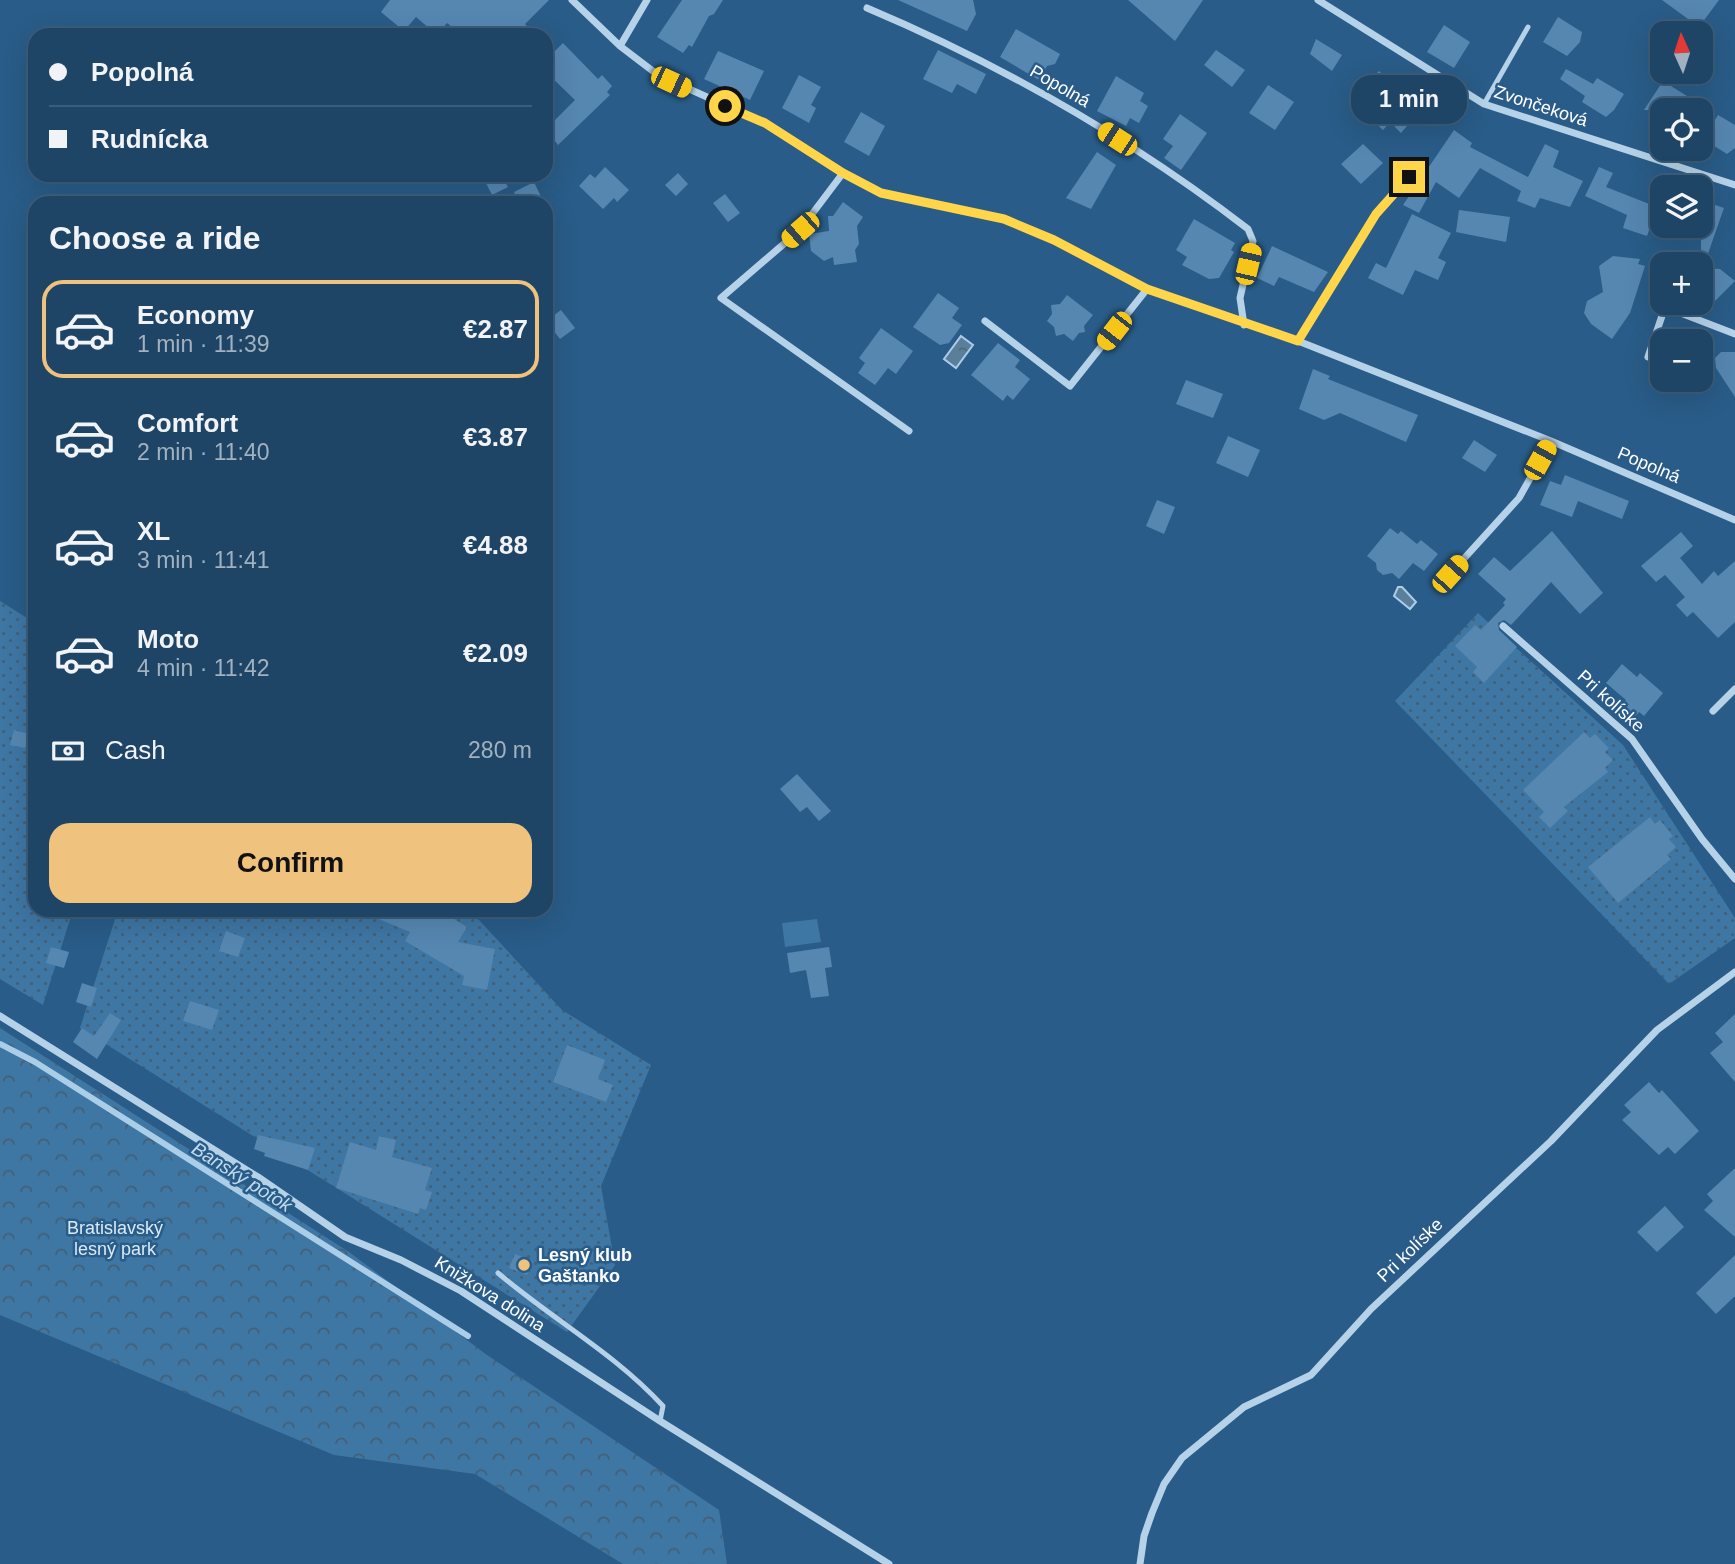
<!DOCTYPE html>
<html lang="en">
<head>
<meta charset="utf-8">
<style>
	body { margin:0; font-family:Arial,sans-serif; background:#274c6c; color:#f1f3f6; height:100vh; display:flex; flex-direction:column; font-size:26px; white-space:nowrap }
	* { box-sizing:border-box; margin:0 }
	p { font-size:23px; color:#a1b1bf }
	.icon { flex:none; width:38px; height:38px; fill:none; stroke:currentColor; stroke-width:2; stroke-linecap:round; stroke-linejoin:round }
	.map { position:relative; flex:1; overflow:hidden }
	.sheet { position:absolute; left:28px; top:196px; width:525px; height:721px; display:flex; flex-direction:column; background:#1f4566; border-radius:21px; box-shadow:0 7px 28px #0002,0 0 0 2px #3c5d7a }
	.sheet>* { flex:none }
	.top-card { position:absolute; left:28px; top:28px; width:525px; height:154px; border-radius:21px; box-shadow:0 7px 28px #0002,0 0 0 2px #3c5d7a; display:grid; align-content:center; height:154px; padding:0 21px; background:#1f4566 }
	.needle { width:46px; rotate:357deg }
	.buttons { position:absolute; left:1650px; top:21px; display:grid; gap:14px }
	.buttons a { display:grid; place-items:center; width:63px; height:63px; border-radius:14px; background:#1f4566; box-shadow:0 7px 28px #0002,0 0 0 2px #3c5d7a; font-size:35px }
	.end { position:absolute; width:32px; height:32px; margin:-16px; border:9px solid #ffd54a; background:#111; box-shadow:0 0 0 4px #111 }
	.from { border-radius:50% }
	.bubble { position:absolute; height:49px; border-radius:21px; background:#1f4566; box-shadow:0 7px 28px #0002,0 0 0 2px #3c5d7a; font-size:23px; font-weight:700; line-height:49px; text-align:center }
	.car { position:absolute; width:21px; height:42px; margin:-21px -10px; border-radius:9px; box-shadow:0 0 5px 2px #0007; background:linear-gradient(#f5c518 24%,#345 0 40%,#f5c518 0 76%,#345 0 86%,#f5c518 0) }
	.top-card b { display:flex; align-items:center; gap:24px; height:66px; font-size:26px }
	.top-card b+b { border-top:2px solid #3c5d7a }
	.top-card i { width:18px; height:18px; background:#f1f3f6 }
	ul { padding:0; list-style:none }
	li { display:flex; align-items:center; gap:21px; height:98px; margin:0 14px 10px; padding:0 7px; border:4px solid transparent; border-radius:21px }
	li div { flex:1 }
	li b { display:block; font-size:26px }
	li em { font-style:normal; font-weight:700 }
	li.selected { border-color:#efc27d }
	li>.icon { width:63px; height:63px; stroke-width:1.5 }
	h2 { padding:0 21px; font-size:32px; line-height:84px }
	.pay { display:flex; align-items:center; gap:18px; height:77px; padding:0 21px; font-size:26px }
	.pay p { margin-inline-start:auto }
	.action { display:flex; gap:14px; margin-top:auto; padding:14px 21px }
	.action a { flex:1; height:80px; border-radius:21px; background:#efc27d; color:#111; font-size:28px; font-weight:700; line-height:80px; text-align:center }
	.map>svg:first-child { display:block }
	.grass { fill:url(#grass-dots) }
	.forest { fill:url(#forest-crowns) }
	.pitch { fill:#3e76a4 }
	.water { fill:url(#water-ripples); stroke:#aacee8; stroke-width:2 }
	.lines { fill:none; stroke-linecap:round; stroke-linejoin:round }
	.stream { stroke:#aacee8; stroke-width:6 }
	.building { fill:#5687b1 }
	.lane { stroke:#b6d2e8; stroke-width:5 }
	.street { stroke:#b6d2e8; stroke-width:7 }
	.route { stroke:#ffd54a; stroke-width:9 }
	.poi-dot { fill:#efc27d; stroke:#295c88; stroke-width:2.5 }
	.labels { text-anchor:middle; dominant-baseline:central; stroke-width:5; stroke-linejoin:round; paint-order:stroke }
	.street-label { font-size:18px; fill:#fff; stroke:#295c88 }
	.park-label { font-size:18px; fill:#d9eaf7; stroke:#295c88 }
	.poi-label { font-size:18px; font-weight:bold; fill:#fff; stroke:#295c88; text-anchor:start }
	.water-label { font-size:19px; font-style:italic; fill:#c1dbef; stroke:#295c88 }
</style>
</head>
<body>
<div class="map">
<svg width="1735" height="1564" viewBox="0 0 1735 1564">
	<defs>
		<pattern id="grass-dots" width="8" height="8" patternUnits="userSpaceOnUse" patternTransform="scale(1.75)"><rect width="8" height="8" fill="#3e76a4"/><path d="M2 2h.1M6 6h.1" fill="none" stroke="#465f74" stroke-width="1.8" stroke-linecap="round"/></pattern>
		<pattern id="forest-crowns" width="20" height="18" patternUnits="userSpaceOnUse" patternTransform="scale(1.75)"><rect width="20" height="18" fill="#3e76a4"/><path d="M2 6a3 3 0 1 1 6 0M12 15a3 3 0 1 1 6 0" fill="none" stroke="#465f74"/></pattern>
		<pattern id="water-ripples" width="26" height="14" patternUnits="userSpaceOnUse" patternTransform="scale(1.75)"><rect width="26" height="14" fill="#5b7e9b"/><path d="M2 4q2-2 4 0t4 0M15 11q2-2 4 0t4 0" fill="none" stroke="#546877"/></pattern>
	</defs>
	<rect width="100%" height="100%" fill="#295c88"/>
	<path class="grass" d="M 0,601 L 35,623 L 35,910 L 73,910 L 43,1005 L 0,979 Z
		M 1478,613 L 1623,745 L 1735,918 L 1735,938 L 1669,984 L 1395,701 Z
		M 118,910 L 462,910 L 479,920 L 562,1010 L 651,1065 L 601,1186 L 615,1265 L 567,1332 L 80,1028 Z"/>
	<path class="forest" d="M 0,1028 L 349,1252 L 487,1355 L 719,1510 L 727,1564 L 623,1564 L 475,1474 L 334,1455 L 0,1315 Z"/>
	<path class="pitch" d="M 817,919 L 821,942 L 785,947 L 782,923 Z"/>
	<path class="water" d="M 961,336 L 973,345 L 956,368 L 944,359 Z
		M 1398,587 L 1402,587 L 1416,602 L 1410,609 L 1394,596 Z"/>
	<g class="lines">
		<path class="stream" d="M 0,1044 L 35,1062 L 468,1336"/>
	</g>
	<path class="building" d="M 390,0 L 549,0 L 525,24 L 536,35 L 462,35 L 447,23 L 437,35 L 416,17 L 404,31 L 381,12 Z
		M 682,0 L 723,0 L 714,14 L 709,16 L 692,47 L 689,45 L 683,53 L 657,37 Z
		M 898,0 L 973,0 L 976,14 L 967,31 Z
		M 1128,0 L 1203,0 L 1175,41 Z
		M 1662,0 L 1719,0 L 1699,27 Z
		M 1558,17 L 1582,32 L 1580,42 L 1567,56 L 1543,42 Z
		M 1444,25 L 1470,42 L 1454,68 L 1427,52 Z
		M 1016,29 L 1060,54 L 1055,64 L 1047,66 L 1039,80 L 1000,57 Z
		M 1316,39 L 1342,55 L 1332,71 L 1310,54 Z
		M 563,43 L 598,79 L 602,75 L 612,86 L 607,92 L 610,95 L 558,145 L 546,129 L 575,100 L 546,72 L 546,60 Z
		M 938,50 L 986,74 L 976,94 L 957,84 L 952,93 L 923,79 Z
		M 1216,50 L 1245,70 L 1232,87 L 1204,65 Z
		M 718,51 L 764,71 L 750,100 L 704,79 Z
		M 1566,69 L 1593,84 L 1597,78 L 1624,94 L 1614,110 L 1606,117 L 1582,102 L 1585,96 L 1560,79 Z
		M 1379,71 L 1410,101 L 1403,109 L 1413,119 L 1401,133 L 1390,122 L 1383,130 L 1351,101 Z
		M 799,75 L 821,87 L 811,105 L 816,108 L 809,123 L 782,108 Z
		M 1116,76 L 1144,93 L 1140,101 L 1148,106 L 1139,123 L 1130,118 L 1126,126 L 1097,111 Z
		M 1663,81 L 1687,96 L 1684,102 L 1687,110 L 1644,110 Z
		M 1268,85 L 1294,102 L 1275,130 L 1249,113 Z
		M 861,112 L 885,126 L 869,156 L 844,142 Z
		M 1180,114 L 1207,133 L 1181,170 L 1164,158 L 1173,146 L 1163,139 Z
		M 1718,115 L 1735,125 L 1735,148 L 1727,154 L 1703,139 Z
		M 1454,130 L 1472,143 L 1470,147 L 1528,177 L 1545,144 L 1559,151 L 1553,167 L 1583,181 L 1570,207 L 1540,198 L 1535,208 L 1517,201 L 1521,191 L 1480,168 L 1459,198 L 1436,182 L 1419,213 L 1403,205 Z
		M 1363,144 L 1383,163 L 1361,184 L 1341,164 Z
		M 1097,152 L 1116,165 L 1091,209 L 1066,198 Z
		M 605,167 L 629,190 L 617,202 L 614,198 L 603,209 L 579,186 L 590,174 L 595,178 Z
		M 1599,167 L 1613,173 L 1606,187 L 1657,207 L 1647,236 L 1623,228 L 1627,215 L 1585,196 Z
		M 678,173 L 688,184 L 676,196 L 665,185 Z
		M 482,175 L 501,175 L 508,187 L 492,195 Z
		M 534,182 L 544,203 L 519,203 L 514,192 Z
		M 725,194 L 740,213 L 728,222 L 713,203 Z
		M 1701,200 L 1724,208 L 1703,268 L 1720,269 L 1735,281 L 1712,304 L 1701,286 Z
		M 843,202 L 863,217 L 857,226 L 859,244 L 855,250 L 857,262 L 834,265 L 833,257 L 824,261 L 811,251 L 809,234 L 829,231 L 828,216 L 833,216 Z
		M 1459,210 L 1510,217 L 1506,242 L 1456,232 Z
		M 1412,214 L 1451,233 L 1438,258 L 1446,262 L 1438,280 L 1415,270 L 1403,295 L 1368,278 L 1376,263 L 1386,268 Z
		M 1194,219 L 1235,243 L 1231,250 L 1234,252 L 1219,278 L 1209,279 L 1182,265 L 1187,257 L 1176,250 Z
		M 1272,246 L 1328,272 L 1314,292 L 1279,277 L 1274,286 L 1257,278 Z
		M 1613,256 L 1640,259 L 1638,264 L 1645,266 L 1630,313 L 1612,339 L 1591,324 L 1584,313 L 1587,301 L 1603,292 L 1599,266 Z
		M 938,293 L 959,308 L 952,318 L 962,325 L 949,343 L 940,345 L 913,327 Z
		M 1067,295 L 1093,315 L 1084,326 L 1085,332 L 1079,333 L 1073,341 L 1064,334 L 1056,336 L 1054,327 L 1047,321 L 1052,314 L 1051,305 L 1060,304 Z
		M 561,310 L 575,328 L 560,339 L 546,321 Z
		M 881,328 L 913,351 L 896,374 L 888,368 L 875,385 L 858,373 L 865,363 L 859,358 Z
		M 998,343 L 1020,360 L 1015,367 L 1030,379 L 1013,400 L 1007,395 L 1003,401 L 971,375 Z
		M 1721,352 L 1735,352 L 1735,397 L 1716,368 L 1715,358 Z
		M 1313,369 L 1330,376 L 1328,379 L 1418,415 L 1406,442 L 1340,413 L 1324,420 L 1299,409 Z
		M 1186,380 L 1223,394 L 1213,418 L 1176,404 Z
		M 1228,436 L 1260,450 L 1248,477 L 1216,463 Z
		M 1474,440 L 1497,455 L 1485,472 L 1462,458 Z
		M 1565,475 L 1629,501 L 1622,519 L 1578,501 L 1572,517 L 1540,505 L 1550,481 L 1561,485 Z
		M 1157,500 L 1175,507 L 1164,534 L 1146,526 Z
		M 1390,528 L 1398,534 L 1401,531 L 1417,544 L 1421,540 L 1438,554 L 1424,571 L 1413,563 L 1399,579 L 1392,573 L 1383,575 L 1377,570 L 1376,563 L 1367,556 Z
		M 1552,531 L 1603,593 L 1580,614 L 1551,582 L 1511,625 L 1504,620 L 1498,623 L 1499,630 L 1517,647 L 1484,683 L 1473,672 L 1477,667 L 1455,646 L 1475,625 L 1481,630 L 1505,605 L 1503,603 L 1506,599 L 1478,574 L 1494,557 L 1510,571 Z
		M 1681,532 L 1693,546 L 1680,558 L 1702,584 L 1714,571 L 1718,576 L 1735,561 L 1735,622 L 1718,638 L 1693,612 L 1687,617 L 1676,605 L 1685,597 L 1665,575 L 1656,582 L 1641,566 Z
		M 1622,664 L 1637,677 L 1640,673 L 1663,693 L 1644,716 L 1639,712 L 1632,720 L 1619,708 L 1626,700 L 1606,683 Z
		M 14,730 L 29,734 L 25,748 L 10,745 Z
		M 1584,732 L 1590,738 L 1595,734 L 1609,748 L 1605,752 L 1613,760 L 1605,768 L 1608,772 L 1564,807 L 1568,811 L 1550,828 L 1539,817 L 1544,812 L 1523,790 Z
		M 797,774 L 831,811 L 819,821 L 807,807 L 800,812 L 780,789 Z
		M 1650,817 L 1655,824 L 1660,820 L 1673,836 L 1669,839 L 1676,847 L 1667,855 L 1671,859 L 1618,903 L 1588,867 Z
		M 357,910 L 440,910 L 467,927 L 458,942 L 495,949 L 487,990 L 462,985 L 464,976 L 405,941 L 410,932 Z
		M 226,931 L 245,938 L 238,957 L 219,951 Z
		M 51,947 L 69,952 L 64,968 L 46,963 Z
		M 829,947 L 832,967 L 825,968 L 829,996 L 811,998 L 806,970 L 790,973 L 787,953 Z
		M 82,983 L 97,988 L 91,1007 L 76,1002 Z
		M 190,1001 L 219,1010 L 212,1030 L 183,1021 Z
		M 110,1013 L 121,1020 L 97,1059 L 73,1042 L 82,1028 L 94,1036 Z
		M 1735,1014 L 1735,1082 L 1710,1053 L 1723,1042 L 1715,1033 Z
		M 567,1045 L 605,1060 L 598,1079 L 613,1085 L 606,1102 L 553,1082 Z
		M 1649,1082 L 1659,1093 L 1662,1090 L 1699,1131 L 1675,1154 L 1668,1147 L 1659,1155 L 1622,1120 L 1631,1112 L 1624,1105 Z
		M 258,1135 L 315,1148 L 308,1170 L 264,1156 L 265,1153 L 254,1149 Z
		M 379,1136 L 396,1140 L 392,1157 L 432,1168 L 425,1190 L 432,1192 L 426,1210 L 420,1208 L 418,1214 L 336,1188 L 350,1142 L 376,1150 Z
		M 1735,1168 L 1735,1237 L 1704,1210 L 1713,1201 L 1707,1194 Z
		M 1665,1206 L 1684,1227 L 1657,1252 L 1637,1232 Z
		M 515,1254 L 533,1261 L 527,1275 L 509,1268 Z
		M 1735,1255 L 1735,1296 L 1716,1314 L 1696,1293 Z"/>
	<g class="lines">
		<path class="lane" d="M 1484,104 L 1528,27
			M 498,1273 C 553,1320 613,1352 663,1406 L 660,1421"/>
		<path class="street" d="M 572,0 L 620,46 L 658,75 L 765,123 L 843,173 L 881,193 L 1004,219 L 1054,240 L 1147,289 L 1298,341 L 1551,441 L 1735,520
			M 1318,0 L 1484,104 L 1735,185
			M 867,8 C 1002,65 1131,139 1248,229 L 1253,241 L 1240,298 L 1244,325
			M 620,46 L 647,0
			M 843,173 L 800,230 L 721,298 L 909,431
			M 985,321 L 1070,386 L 1147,289
			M 1298,341 L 1376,214 L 1409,177
			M 1648,357 L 1665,307 L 1735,334
			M 1450,574 L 1519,498 L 1551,441
			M 1503,626 L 1632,739 L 1702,839 L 1735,879
			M 1713,711 L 1735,689
			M 0,1016 L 258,1177 L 345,1237 L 401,1260 L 461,1291 L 660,1421 L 889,1564
			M 1140,1564 L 1144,1536 L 1152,1513 L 1164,1484 L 1182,1458 L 1244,1407 L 1311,1375 L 1371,1309 L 1551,1141 L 1657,1030 L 1735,972"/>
	</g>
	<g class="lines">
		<path class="route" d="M 725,106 L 765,123 L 843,173 L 881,193 L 1004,219 L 1054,240 L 1147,289 L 1298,341 L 1376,214 L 1409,177"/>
	</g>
	<circle class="poi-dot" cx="524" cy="1265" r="7"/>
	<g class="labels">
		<g class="street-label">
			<text transform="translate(1060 86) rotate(30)">Popolná</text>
			<text transform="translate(1541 106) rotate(18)">Zvončeková</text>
			<text transform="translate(1649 465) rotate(23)">Popolná</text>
			<text transform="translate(1611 701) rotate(42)">Pri kolíske</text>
			<text transform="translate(1410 1250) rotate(-44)">Pri kolíske</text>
			<text transform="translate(490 1294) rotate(32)">Knižkova dolina</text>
		</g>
		<g class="park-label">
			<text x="115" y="1228">Bratislavský<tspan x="115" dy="21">lesný park</tspan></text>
		</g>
		<g class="poi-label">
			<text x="538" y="1255">Lesný klub<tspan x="538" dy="21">Gaštanko</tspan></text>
		</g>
		<g class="water-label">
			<text transform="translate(242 1177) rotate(32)">Banský potok</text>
		</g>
	</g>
</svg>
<div class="buttons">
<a><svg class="needle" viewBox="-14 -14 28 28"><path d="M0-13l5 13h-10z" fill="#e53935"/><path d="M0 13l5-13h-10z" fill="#a1b1bf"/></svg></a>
<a><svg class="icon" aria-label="locate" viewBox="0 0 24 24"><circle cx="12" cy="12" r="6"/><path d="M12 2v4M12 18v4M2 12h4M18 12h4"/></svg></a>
<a><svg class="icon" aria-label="layers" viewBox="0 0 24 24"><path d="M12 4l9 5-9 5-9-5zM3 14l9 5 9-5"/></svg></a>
<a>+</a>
<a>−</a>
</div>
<i class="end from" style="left:725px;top:106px"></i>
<i class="end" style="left:1409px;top:177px"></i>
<div class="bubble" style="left:1351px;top:75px;width:116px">1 min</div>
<i class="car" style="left:671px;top:82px;rotate:115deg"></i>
<i class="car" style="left:1117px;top:139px;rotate:303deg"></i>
<i class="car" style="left:800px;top:230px;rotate:229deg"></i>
<i class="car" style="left:1248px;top:264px;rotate:13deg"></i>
<i class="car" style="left:1114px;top:331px;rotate:218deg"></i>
<i class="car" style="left:1540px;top:460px;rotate:29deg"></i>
<i class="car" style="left:1450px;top:574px;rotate:42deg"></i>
<div class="top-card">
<b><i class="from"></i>Popolná</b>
<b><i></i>Rudnícka</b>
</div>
<section class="sheet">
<h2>Choose a ride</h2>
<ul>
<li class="selected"><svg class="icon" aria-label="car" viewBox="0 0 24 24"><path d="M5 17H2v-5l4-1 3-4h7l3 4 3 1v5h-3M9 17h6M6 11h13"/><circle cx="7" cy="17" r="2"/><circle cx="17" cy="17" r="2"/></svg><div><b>Economy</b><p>1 min · 11:39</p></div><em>€2.87</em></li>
<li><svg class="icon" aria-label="car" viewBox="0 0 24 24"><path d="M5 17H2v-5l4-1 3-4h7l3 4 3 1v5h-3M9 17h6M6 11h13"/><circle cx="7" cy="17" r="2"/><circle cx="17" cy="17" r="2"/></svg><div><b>Comfort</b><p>2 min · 11:40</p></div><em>€3.87</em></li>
<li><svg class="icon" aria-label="car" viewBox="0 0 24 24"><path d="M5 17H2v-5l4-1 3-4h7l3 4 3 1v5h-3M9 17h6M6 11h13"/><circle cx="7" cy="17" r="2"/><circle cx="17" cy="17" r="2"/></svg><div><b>XL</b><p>3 min · 11:41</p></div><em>€4.88</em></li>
<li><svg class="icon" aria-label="car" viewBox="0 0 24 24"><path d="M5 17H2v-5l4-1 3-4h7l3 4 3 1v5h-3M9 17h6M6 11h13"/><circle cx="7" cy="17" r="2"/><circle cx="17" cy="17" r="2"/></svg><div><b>Moto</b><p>4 min · 11:42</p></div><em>€2.09</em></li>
</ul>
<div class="pay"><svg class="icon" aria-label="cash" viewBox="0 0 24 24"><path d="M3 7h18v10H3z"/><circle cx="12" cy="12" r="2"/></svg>Cash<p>280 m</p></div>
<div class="action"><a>Confirm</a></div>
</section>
</div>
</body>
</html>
